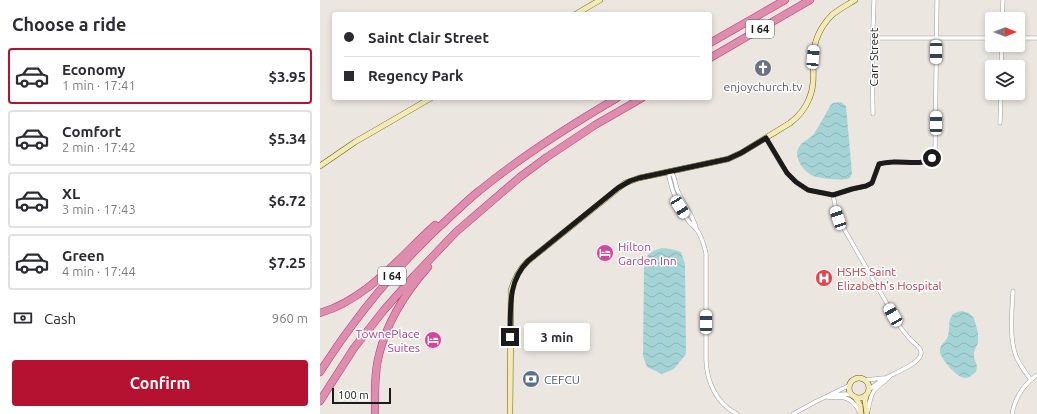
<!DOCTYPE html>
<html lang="en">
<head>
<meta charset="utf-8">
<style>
	body { margin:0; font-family:Ubuntu,sans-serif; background:#f2f2f3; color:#2b2b33; height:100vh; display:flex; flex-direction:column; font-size:15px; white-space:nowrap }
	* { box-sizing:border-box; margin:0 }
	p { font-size:13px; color:#7c7c81 }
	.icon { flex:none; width:22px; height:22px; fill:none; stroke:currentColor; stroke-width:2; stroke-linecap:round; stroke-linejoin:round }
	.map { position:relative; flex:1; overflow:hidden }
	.panel { display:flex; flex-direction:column; background:#fff; width:320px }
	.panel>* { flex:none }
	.top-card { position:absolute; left:12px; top:12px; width:380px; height:88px; border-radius:4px; box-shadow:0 2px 6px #0003; display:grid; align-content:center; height:88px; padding:0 12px; background:#fff }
	.needle { width:26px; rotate:90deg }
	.fabs { position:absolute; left:665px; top:12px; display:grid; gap:8px }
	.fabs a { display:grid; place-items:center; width:40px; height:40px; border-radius:4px; background:#fff; box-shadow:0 2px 6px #0003; font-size:20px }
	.scale { position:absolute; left:12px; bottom:10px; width:59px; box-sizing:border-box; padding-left:4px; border:2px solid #1b1b1b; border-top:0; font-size:11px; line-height:14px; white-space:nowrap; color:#1b1b1b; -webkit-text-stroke:3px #fff; paint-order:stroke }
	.end { position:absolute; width:18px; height:18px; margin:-9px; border:5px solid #1b1b1b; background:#fff; box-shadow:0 0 0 2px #fff }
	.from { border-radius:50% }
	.bubble { position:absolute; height:28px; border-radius:4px; background:#fff; box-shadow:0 2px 6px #0003; font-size:13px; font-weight:600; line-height:28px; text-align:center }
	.car { position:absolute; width:12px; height:24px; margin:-12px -6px; border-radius:5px; box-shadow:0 0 3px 1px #0007; background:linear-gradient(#fff 24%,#345 0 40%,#fff 0 76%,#345 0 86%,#fff 0) }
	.top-card b { display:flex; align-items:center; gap:14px; height:38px; font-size:15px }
	.top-card b+b { border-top:1px solid #e1e1e2 }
	.top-card i { width:10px; height:10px; background:#2b2b33 }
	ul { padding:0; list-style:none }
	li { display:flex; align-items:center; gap:12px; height:56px; margin:0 8px 6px; padding:0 4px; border:2px solid #e1e1e2; border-radius:4px }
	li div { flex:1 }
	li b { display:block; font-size:15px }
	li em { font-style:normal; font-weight:600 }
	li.current { border-color:#b51131 }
	li>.icon { width:36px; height:36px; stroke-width:1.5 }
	h2 { padding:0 12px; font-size:18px; line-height:48px }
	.pay { display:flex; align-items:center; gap:10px; height:44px; padding:0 12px; font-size:15px }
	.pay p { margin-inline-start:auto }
	.action { display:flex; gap:8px; margin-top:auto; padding:8px 12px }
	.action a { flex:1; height:46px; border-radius:4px; background:#b51131; color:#fff; font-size:16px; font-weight:600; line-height:46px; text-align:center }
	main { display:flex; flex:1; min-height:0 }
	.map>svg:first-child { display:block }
	.water { fill:url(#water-waves) }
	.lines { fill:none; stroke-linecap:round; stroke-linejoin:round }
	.street-casing { stroke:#9c9c9c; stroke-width:4.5 }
	.secondary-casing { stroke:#665f0d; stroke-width:6 }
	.highway-casing { stroke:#c63281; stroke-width:8 }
	.street { stroke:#fff; stroke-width:3.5 }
	.secondary { stroke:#f3eab8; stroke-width:5 }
	.highway { stroke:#dd8eac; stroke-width:7 }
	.route { stroke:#1b1b1b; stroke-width:5 }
	.labels { text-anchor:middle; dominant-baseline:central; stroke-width:3; stroke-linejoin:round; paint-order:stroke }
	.shield { fill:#fff; stroke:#5f5f5f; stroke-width:1 }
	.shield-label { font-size:11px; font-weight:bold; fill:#1b1b1b }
	.street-label { font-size:12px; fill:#1b1b1b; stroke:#fff }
	.worship-label { font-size:12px; fill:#5b616d; stroke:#fff }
	.hotel-label { font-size:12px; fill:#b23c85; stroke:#fff; text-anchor:start }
	.health-label { font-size:12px; fill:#be3a42; stroke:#fff; text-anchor:start }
	.service-label { font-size:12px; fill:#4e5e75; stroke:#fff; text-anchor:start }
</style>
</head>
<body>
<main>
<section class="panel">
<h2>Choose a ride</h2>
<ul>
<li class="current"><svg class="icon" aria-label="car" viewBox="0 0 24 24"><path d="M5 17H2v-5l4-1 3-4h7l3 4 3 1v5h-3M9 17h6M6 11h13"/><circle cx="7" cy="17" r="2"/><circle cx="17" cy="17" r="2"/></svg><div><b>Economy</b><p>1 min · 17:41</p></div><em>$3.95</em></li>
<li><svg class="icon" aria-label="car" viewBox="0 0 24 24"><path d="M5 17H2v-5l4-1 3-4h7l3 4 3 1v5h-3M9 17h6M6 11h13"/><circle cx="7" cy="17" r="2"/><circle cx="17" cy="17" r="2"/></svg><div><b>Comfort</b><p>2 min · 17:42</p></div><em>$5.34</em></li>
<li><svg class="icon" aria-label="car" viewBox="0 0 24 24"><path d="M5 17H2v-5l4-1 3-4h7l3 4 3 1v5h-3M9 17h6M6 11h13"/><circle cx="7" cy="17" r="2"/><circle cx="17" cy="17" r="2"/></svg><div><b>XL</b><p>3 min · 17:43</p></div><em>$6.72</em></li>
<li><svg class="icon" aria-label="car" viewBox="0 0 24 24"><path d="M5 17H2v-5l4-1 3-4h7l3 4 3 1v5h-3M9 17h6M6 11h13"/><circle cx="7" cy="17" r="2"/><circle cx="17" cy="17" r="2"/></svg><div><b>Green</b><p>4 min · 17:44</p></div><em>$7.25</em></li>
</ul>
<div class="pay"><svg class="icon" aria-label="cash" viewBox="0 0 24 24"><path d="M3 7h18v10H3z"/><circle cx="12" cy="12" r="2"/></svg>Cash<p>960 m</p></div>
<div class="action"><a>Confirm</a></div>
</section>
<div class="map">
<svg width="717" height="414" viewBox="0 0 717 414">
	<defs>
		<pattern id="water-waves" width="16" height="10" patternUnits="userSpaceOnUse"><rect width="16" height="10" fill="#a5d4d6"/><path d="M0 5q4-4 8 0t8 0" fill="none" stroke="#8db5b7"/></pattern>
	</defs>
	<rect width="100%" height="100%" fill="#ece6e1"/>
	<path class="water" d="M 521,102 L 526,106 L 532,173 L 530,178 C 522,181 506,179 497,177 C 486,175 472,158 479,147 C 482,142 489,139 493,135 C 500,125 506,113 512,103 Z
		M 342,248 L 351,249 L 361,252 L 365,264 L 366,354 L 354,369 L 342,374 L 327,367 L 323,356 L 324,268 C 327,254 328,252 342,248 Z
		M 642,311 L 649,313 L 654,318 L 658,333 L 658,343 L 654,352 L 654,357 L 657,366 L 656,372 C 652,375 649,378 645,378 C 637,378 621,359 620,352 C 619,345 626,342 628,336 C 630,330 628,322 631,317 C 633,313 637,312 642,311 Z"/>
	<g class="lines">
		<g class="street-casing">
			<path id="street" d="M 682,19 L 683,0
				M 553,38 L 672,38
				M 698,38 L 717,38
				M 681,67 L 682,45
				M 553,114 L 552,55 L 554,0
				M 680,123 L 681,93
				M 446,138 C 457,157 467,181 489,190 C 497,193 505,192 513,195 L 516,210 L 523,227 L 581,328 C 584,332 587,336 591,340 C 594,343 598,346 600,349 C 608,362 571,374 564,379 C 559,382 553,386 549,390
				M 350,171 L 349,174 L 349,177 C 352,192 360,211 370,223 C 372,225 375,227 377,230 C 382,237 384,245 386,253 L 386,360 C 387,382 396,403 417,414
				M 350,171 C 355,175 355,183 357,189 C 362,202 372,213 376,227
				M 513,195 L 532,189 L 546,186 L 552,183 L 559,164 C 564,163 568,162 572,162 C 588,161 605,168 615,153 L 617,0
				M 693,291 C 692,310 689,338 696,356 C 699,364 705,372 711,380
				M 546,380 L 564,378
				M 511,395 L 525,394 L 533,395
				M 507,397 C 512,398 516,397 521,397 C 530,398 536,404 540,413
				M 548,411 C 550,400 551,391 560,385 C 564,382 567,380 570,376
				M 473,414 L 495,402 L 530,385
				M 692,414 C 695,398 704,384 717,375"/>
		</g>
		<g class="secondary-casing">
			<path id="secondary" d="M 256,14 L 280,0
				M 0,166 L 35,142 L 111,98
				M529 388a10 10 0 1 1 20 0a10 10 0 1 1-20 0Z
				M 546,396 L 545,400 L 547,414
				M 535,397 L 540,405 L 541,414
				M 190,414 L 191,290 C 195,279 199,269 208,261 L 305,183 L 319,178 L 408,159 L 421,153 L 470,123 C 478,117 485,109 489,99 C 495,86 493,71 493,57 C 494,41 501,26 512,15 C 519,9 527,5 535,0"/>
		</g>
		<g class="highway-casing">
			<path id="highway" d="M 390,43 L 465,0
				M 390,58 L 490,0
				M 0,313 C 48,299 79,257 115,225
				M 0,372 C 37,314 81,261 132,215 C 141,207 150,198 159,191 C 202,156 249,126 297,98
				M 0,401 L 34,348 L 64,310 L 94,276 L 136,232 L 200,177 L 227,157 L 275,125 L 322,98
				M 55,414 C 55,395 54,374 59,355 C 67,321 86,292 108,267"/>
		</g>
		<use href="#street" class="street"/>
		<use href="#secondary" class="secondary"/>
		<use href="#highway" class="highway"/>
	</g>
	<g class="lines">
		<path class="route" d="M 190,337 C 191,309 187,282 208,261 L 298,188 L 310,181 L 319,178 L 408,159 L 421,153 L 446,138 L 467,173 L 476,182 L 488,190 L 513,195 L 532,189 L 546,186 L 552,183 L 559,164 C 564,163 568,162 573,162 C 586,161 601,166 612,158"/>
	</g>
	<defs>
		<g id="church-disc" transform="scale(0.9)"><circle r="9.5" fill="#6b7280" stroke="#fff"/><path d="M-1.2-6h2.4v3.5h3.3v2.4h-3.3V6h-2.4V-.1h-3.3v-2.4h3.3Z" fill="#fff"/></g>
		<g id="hotel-disc" transform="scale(0.9)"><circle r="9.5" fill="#d1479c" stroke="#fff"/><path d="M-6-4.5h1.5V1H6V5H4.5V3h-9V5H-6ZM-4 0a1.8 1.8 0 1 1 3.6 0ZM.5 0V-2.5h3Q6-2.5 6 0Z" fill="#fff"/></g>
		<g id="hospital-disc" transform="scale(0.9)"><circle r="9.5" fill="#e0444e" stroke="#fff"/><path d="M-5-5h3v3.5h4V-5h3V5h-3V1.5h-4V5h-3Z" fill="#fff"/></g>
		<g id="bank-disc" transform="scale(0.9)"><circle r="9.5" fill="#5c6f8a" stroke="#fff"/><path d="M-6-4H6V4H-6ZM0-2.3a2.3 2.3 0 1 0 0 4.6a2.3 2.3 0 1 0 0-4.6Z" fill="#fff"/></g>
	</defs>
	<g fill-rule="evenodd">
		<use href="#church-disc" x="443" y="68"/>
		<use href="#hotel-disc" x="285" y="253"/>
		<use href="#hospital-disc" x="504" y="278"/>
		<use href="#hotel-disc" x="113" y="340"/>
		<use href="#bank-disc" x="211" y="379"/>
	</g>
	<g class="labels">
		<g class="shield">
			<rect x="426" y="20" width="28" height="18" rx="3"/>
			<rect x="58" y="267" width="28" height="18" rx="3"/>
		</g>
		<g class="shield-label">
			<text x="440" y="29">I 64</text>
			<text x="72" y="276">I 64</text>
		</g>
		<g class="street-label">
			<text transform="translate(553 57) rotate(-90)">Carr Street</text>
		</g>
		<g class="worship-label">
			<text x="443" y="86">enjoychurch.tv</text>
		</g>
		<g class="hotel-label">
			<text x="298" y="246">Hilton<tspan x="298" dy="14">Garden Inn</tspan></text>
			<text x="100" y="333" text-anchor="end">TownePlace<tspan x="100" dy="14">Suites</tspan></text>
		</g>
		<g class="health-label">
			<text x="517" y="271">HSHS Saint<tspan x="517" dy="14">Elizabeth's Hospital</tspan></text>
		</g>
		<g class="service-label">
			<text x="224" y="379">CEFCU</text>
		</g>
	</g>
</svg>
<div class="fabs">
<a><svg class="needle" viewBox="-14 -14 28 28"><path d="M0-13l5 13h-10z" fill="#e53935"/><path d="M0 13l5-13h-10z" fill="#7c7c81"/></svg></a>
<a><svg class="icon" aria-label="layers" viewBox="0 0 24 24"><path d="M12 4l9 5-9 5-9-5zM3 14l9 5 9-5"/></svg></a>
</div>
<div class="scale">100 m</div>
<i class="end from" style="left:612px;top:158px"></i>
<i class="end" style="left:190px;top:337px"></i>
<div class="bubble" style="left:204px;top:323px;width:66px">3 min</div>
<i class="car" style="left:616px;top:52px;rotate:180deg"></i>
<i class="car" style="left:493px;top:57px;rotate:5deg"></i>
<i class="car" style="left:616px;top:123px;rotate:0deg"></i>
<i class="car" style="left:360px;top:207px;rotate:148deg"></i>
<i class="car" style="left:518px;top:218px;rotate:341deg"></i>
<i class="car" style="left:573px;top:315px;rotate:330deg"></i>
<i class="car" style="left:386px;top:322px;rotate:0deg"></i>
<div class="top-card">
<b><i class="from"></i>Saint Clair Street</b>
<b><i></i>Regency Park</b>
</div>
</div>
</main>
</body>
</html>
